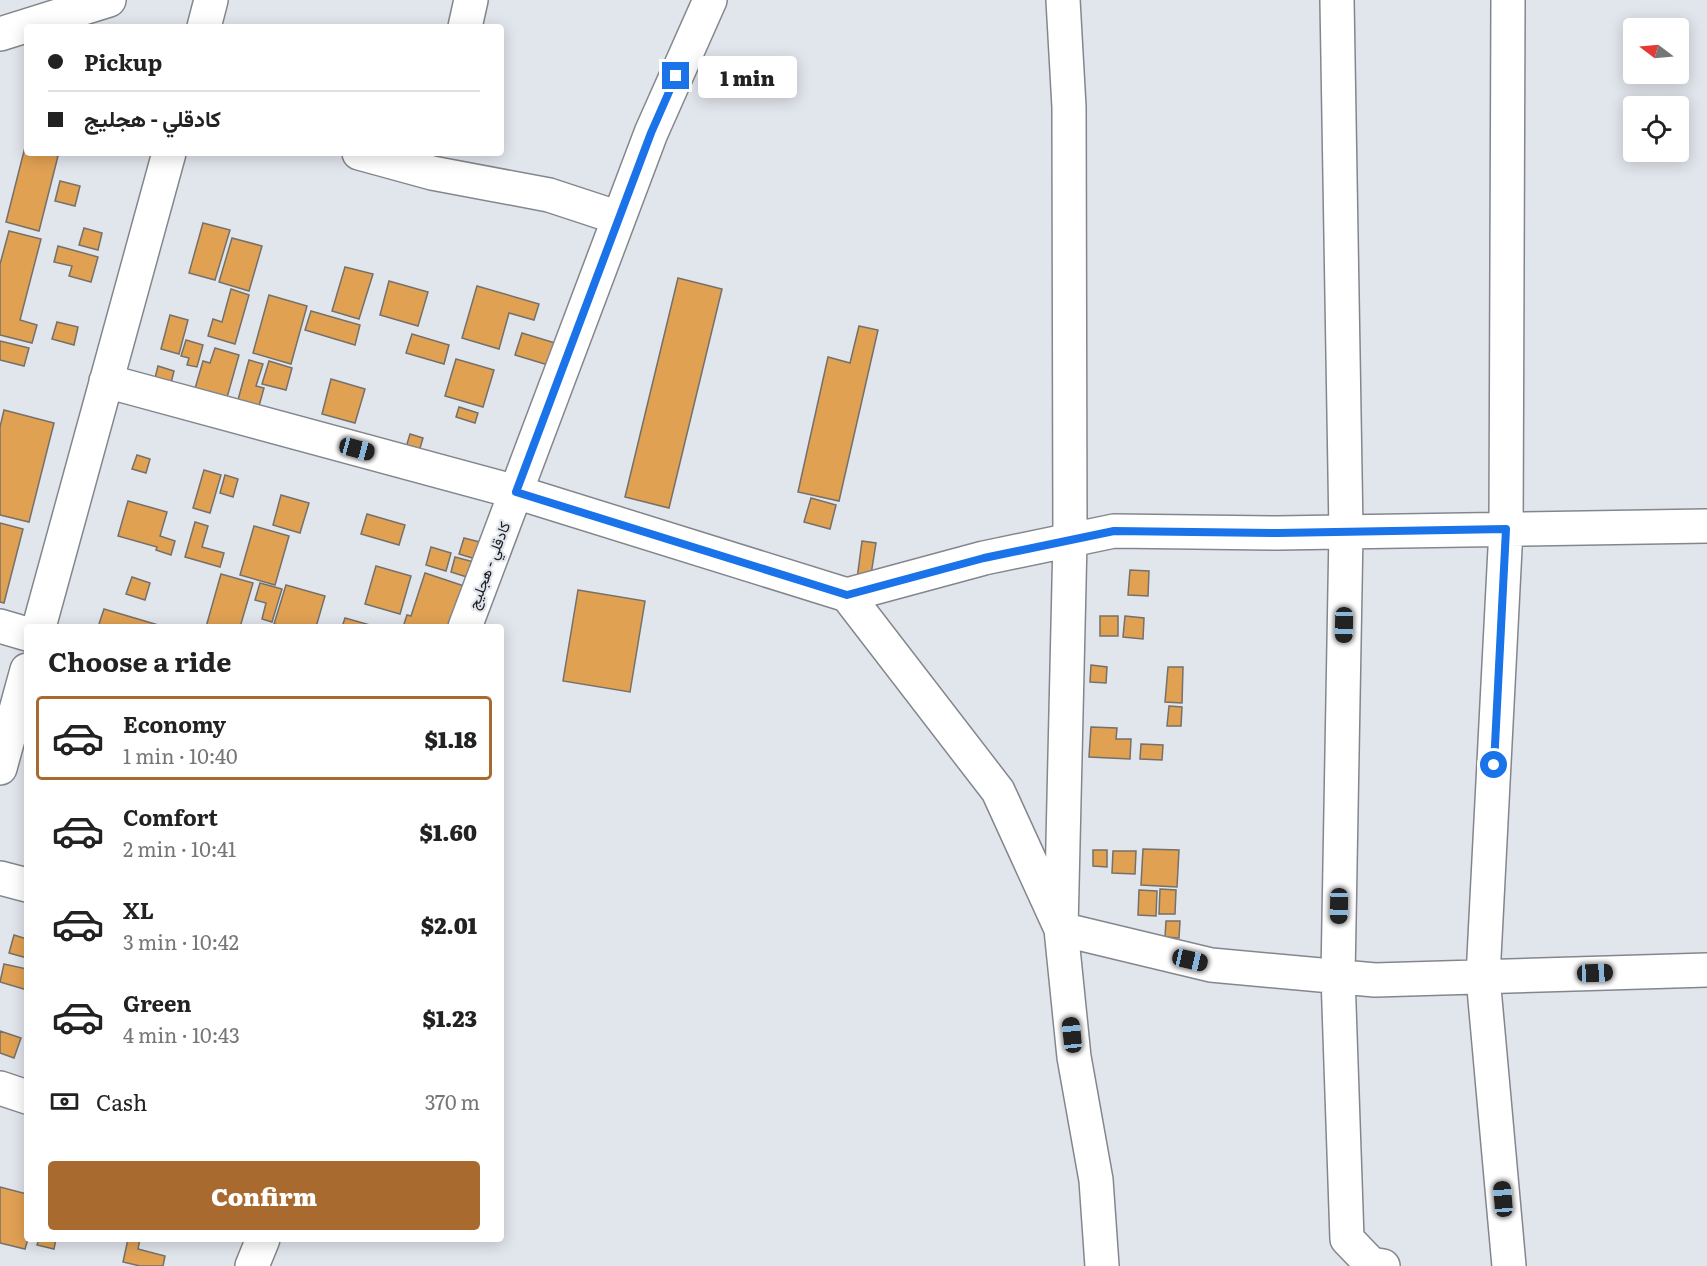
<!DOCTYPE html>
<html lang="en">
<head>
<meta charset="utf-8">
<style>
	body { margin:0; font-family:Literata,Vazirmatn,serif; background:#f2f2f2; color:#222; height:100vh; display:flex; flex-direction:column; font-size:22px; white-space:nowrap }
	* { box-sizing:border-box; margin:0 }
	p { font-size:20px; color:#767676 }
	.icon { flex:none; width:33px; height:33px; fill:none; stroke:currentColor; stroke-width:2; stroke-linecap:round; stroke-linejoin:round }
	.map { position:relative; flex:1; overflow:hidden }
	.panel { position:absolute; left:24px; top:624px; width:480px; height:618px; display:flex; flex-direction:column; background:#fff; border-radius:6px; box-shadow:0 3px 15px #0003 }
	.panel>* { flex:none }
	.guide { position:absolute; left:24px; top:24px; width:480px; height:132px; border-radius:6px; box-shadow:0 3px 15px #0003; display:grid; align-content:center; height:132px; padding:0 24px; background:#fff }
	.needle { width:39px; rotate:286deg }
	.tools { position:absolute; left:1623px; top:18px; display:grid; gap:12px }
	.tools a { display:grid; place-items:center; width:66px; height:66px; border-radius:6px; background:#fff; box-shadow:0 3px 15px #0003; font-size:30px }
	.end { position:absolute; width:27px; height:27px; margin:-14px; border:8px solid #1a73e8; background:#fff; box-shadow:0 0 0 3px #fff }
	.from { border-radius:50% }
	.bubble { position:absolute; height:42px; border-radius:6px; background:#fff; box-shadow:0 3px 15px #0003; font-size:20px; font-weight:800; line-height:42px; text-align:center }
	.car { position:absolute; width:18px; height:36px; margin:-18px -9px; border-radius:8px; box-shadow:0 0 4px 2px #0007; background:linear-gradient(#222 24%,#8ab4d8 0 40%,#222 0 76%,#8ab4d8 0 86%,#222 0) }
	.guide b { display:flex; align-items:center; gap:21px; height:57px; font-size:22px }
	.guide b+b { border-top:2px solid #e0e0e0 }
	.guide i { width:15px; height:15px; background:#222 }
	ul { padding:0; list-style:none }
	li { display:flex; align-items:center; gap:18px; height:84px; margin:0 12px 9px; padding:0 12px; border:3px solid transparent; border-radius:6px }
	li div { flex:1 }
	li b { display:block; font-size:22px }
	li em { font-style:normal; font-weight:800 }
	li.current { border-color:#a86a2f }
	li>.icon { width:54px; height:54px; stroke-width:1.5 }
	h2 { padding:0 24px; font-size:27px; line-height:72px }
	.pay { display:flex; align-items:center; gap:15px; height:66px; padding:0 24px; font-size:22px }
	.pay p { margin-inline-start:auto }
	.button { display:flex; gap:12px; margin-top:auto; padding:12px 24px }
	.button a { flex:1; height:69px; border-radius:6px; background:#a86a2f; color:#fff; font-size:24px; font-weight:800; line-height:69px; text-align:center }
	.map>svg:first-child { display:block }
	.building { fill:#e1a153; stroke:#74706a; stroke-width:1.5 }
	.lines { fill:none; stroke-linecap:round; stroke-linejoin:round }
	.minor-casing { stroke:#83878d; stroke-width:36 }
	.minor { stroke:#fff; stroke-width:33 }
	.route { stroke:#1a73e8; stroke-width:8 }
	.labels { text-anchor:middle; dominant-baseline:central; stroke-width:4.5; stroke-linejoin:round; paint-order:stroke }
	.street-label { font-size:15px; fill:#1d1e21; stroke:#e1e5ec }
</style>
</head>
<body>
<div class="map">
<svg width="1707" height="1266" viewBox="0 0 1707 1266">
	<rect width="100%" height="100%" fill="#e1e5ec"/>
	<path class="building" d="M 25,147 L 27,148 L 27,153 L 47,153 L 58,156 L 39,231 L 6,222 Z
		M 60,181 L 80,186 L 75,206 L 55,201 Z
		M 203,223 L 230,230 L 215,280 L 189,273 Z
		M 84,228 L 102,233 L 98,250 L 79,245 Z
		M 9,231 L 41,239 L 20,320 L 37,325 L 32,343 L 0,335 L 0,264 Z
		M 232,238 L 262,246 L 249,291 L 219,282 Z
		M 58,246 L 98,257 L 91,282 L 69,276 L 72,266 L 54,262 Z
		M 345,267 L 373,274 L 359,319 L 332,311 Z
		M 678,278 L 722,289 L 669,508 L 625,497 Z
		M 389,281 L 428,292 L 418,326 L 380,315 Z
		M 477,286 L 539,304 L 534,320 L 509,313 L 499,349 L 462,338 Z
		M 231,289 L 249,295 L 235,344 L 208,336 L 213,319 L 222,322 Z
		M 269,295 L 307,306 L 291,364 L 253,353 Z
		M 311,311 L 360,325 L 355,345 L 305,330 Z
		M 170,315 L 188,320 L 179,354 L 161,349 Z
		M 57,322 L 78,327 L 74,345 L 52,339 Z
		M 859,326 L 878,330 L 839,501 L 798,492 L 828,357 L 850,363 Z
		M 522,333 L 565,346 L 558,368 L 515,355 Z
		M 412,334 L 449,345 L 444,364 L 406,353 Z
		M 186,340 L 203,345 L 197,367 L 187,365 L 189,358 L 181,356 Z
		M 0,341 L 29,348 L 24,366 L 0,360 Z
		M 215,348 L 239,355 L 226,401 L 194,392 L 203,361 L 210,363 Z
		M 456,359 L 494,370 L 483,407 L 445,396 Z
		M 249,360 L 263,364 L 256,386 L 264,388 L 257,413 L 236,407 Z
		M 269,361 L 292,368 L 286,390 L 262,384 Z
		M 158,366 L 174,371 L 169,391 L 153,386 Z
		M 331,379 L 365,389 L 355,423 L 322,414 Z
		M 459,407 L 478,413 L 475,423 L 456,417 Z
		M 4,410 L 54,423 L 29,522 L 0,515 L 0,427 Z
		M 410,434 L 423,438 L 418,455 L 405,451 Z
		M 137,455 L 150,459 L 146,473 L 132,469 Z
		M 204,470 L 221,475 L 210,513 L 193,508 Z
		M 225,475 L 238,479 L 233,497 L 220,493 Z
		M 281,495 L 309,503 L 300,533 L 273,525 Z
		M 811,498 L 836,505 L 830,529 L 804,522 Z
		M 128,501 L 167,512 L 160,536 L 175,541 L 171,555 L 156,550 L 157,547 L 118,536 Z
		M 367,514 L 405,525 L 399,545 L 361,534 Z
		M 195,522 L 208,526 L 202,547 L 224,553 L 220,567 L 185,557 Z
		M 0,523 L 23,529 L 4,603 L 0,602 Z
		M 254,526 L 289,536 L 275,585 L 240,575 Z
		M 464,538 L 484,543 L 479,560 L 459,554 Z
		M 862,541 L 876,543 L 870,581 L 857,579 Z
		M 431,547 L 451,553 L 446,571 L 426,565 Z
		M 455,557 L 474,562 L 470,578 L 451,572 Z
		M 376,566 L 411,576 L 400,614 L 365,604 Z
		M 1130,570 L 1149,571 L 1148,596 L 1128,595 Z
		M 425,573 L 464,586 L 450,627 L 403,627 L 407,615 L 411,616 Z
		M 221,574 L 253,583 L 240,627 L 206,627 Z
		M 132,577 L 150,583 L 145,600 L 126,594 Z
		M 260,583 L 282,589 L 272,622 L 262,619 L 266,603 L 255,600 Z
		M 286,585 L 325,596 L 316,627 L 285,627 L 274,624 Z
		M 578,590 L 645,601 L 630,692 L 563,681 Z
		M 104,609 L 165,627 L 98,627 Z
		M 1100,616 L 1118,616 L 1118,636 L 1100,636 Z
		M 1125,616 L 1144,618 L 1143,639 L 1123,637 Z
		M 345,618 L 377,627 L 342,627 Z
		M 1091,665 L 1107,667 L 1106,683 L 1090,682 Z
		M 1168,667 L 1183,667 L 1182,703 L 1165,702 Z
		M 1169,706 L 1182,707 L 1181,726 L 1167,726 Z
		M 1091,727 L 1117,728 L 1116,739 L 1131,739 L 1130,759 L 1089,757 Z
		M 1141,744 L 1163,745 L 1162,760 L 1140,759 Z
		M 1143,849 L 1179,850 L 1177,887 L 1141,885 Z
		M 1093,850 L 1107,850 L 1107,867 L 1093,866 Z
		M 1113,851 L 1136,851 L 1135,874 L 1112,873 Z
		M 1160,889 L 1176,890 L 1175,914 L 1159,914 Z
		M 1139,890 L 1157,891 L 1156,916 L 1138,915 Z
		M 1166,921 L 1180,921 L 1179,938 L 1165,937 Z
		M 14,935 L 27,939 L 27,958 L 9,953 Z
		M 4,964 L 27,969 L 27,990 L 0,982 Z
		M 0,1031 L 21,1038 L 14,1058 L 0,1053 Z
		M 0,1187 L 27,1194 L 28,1239 L 25,1249 L 0,1243 Z
		M 39,1239 L 56,1239 L 54,1249 L 37,1245 Z
		M 128,1239 L 140,1239 L 138,1249 L 165,1256 L 163,1266 L 140,1266 L 123,1262 Z"/>
	<g class="lines">
		<g class="minor-casing">
			<path id="minor" d="M 1063,0 L 1069,107 L 1070,540 L 1061,929 L 1074,1057 L 1096,1180 L 1102,1266
				M 1337,0 L 1346,532 L 1338,976 L 1347,1239 L 1371,1264 L 1383,1266
				M 1508,0 L 1506,529 L 1483,977 L 1509,1266
				M 204,27 L 211,0
				M 465,27 L 471,0
				M 0,34 L 109,0
				M 359,153 L 432,173 L 549,195 L 619,218
				M 106,381 L 516,492 L 847,595 L 998,791 L 1061,929 L 1211,965 L 1375,980 L 1707,970
				M 847,595 L 984,558 L 1114,531 L 1278,533 L 1707,526
				M 0,626 L 27,634
				M 39,627 L 169,153
				M 465,627 L 651,133 L 710,0
				M 0,768 L 27,670
				M 0,878 L 27,885
				M 0,1088 L 27,1097
				M 252,1266 L 263,1239"/>
		</g>
		<use href="#minor" class="minor"/>
	</g>
	<g class="lines">
		<path class="route" d="M 676,76 L 651,133 L 516,492 L 847,595 L 984,558 L 1114,531 L 1278,533 L 1506,529 L 1494,765"/>
	</g>
	<g class="labels">
		<g class="street-label">
			<text transform="translate(488 565) rotate(-69)">كادقلي - هجليج</text>
		</g>
	</g>
</svg>
<div class="tools">
<a><svg class="needle" viewBox="-14 -14 28 28"><path d="M0-13l5 13h-10z" fill="#e53935"/><path d="M0 13l5-13h-10z" fill="#767676"/></svg></a>
<a><svg class="icon" aria-label="locate" viewBox="0 0 24 24"><circle cx="12" cy="12" r="6"/><path d="M12 2v4M12 18v4M2 12h4M18 12h4"/></svg></a>
</div>
<i class="end from" style="left:1494px;top:765px"></i>
<i class="end" style="left:676px;top:76px"></i>
<div class="bubble" style="left:698px;top:56px;width:99px">1 min</div>
<i class="car" style="left:357px;top:449px;rotate:105deg"></i>
<i class="car" style="left:1344px;top:625px;rotate:181deg"></i>
<i class="car" style="left:1339px;top:906px;rotate:181deg"></i>
<i class="car" style="left:1190px;top:960px;rotate:103deg"></i>
<i class="car" style="left:1595px;top:973px;rotate:88deg"></i>
<i class="car" style="left:1072px;top:1035px;rotate:354deg"></i>
<i class="car" style="left:1503px;top:1199px;rotate:355deg"></i>
<div class="guide">
<b><i class="from"></i>Pickup</b>
<b><i></i>كادقلي - هجليج</b>
</div>
<section class="panel">
<h2>Choose a ride</h2>
<ul>
<li class="current"><svg class="icon" aria-label="car" viewBox="0 0 24 24"><path d="M5 17H2v-5l4-1 3-4h7l3 4 3 1v5h-3M9 17h6M6 11h13"/><circle cx="7" cy="17" r="2"/><circle cx="17" cy="17" r="2"/></svg><div><b>Economy</b><p>1 min · 10:40</p></div><em>$1.18</em></li>
<li><svg class="icon" aria-label="car" viewBox="0 0 24 24"><path d="M5 17H2v-5l4-1 3-4h7l3 4 3 1v5h-3M9 17h6M6 11h13"/><circle cx="7" cy="17" r="2"/><circle cx="17" cy="17" r="2"/></svg><div><b>Comfort</b><p>2 min · 10:41</p></div><em>$1.60</em></li>
<li><svg class="icon" aria-label="car" viewBox="0 0 24 24"><path d="M5 17H2v-5l4-1 3-4h7l3 4 3 1v5h-3M9 17h6M6 11h13"/><circle cx="7" cy="17" r="2"/><circle cx="17" cy="17" r="2"/></svg><div><b>XL</b><p>3 min · 10:42</p></div><em>$2.01</em></li>
<li><svg class="icon" aria-label="car" viewBox="0 0 24 24"><path d="M5 17H2v-5l4-1 3-4h7l3 4 3 1v5h-3M9 17h6M6 11h13"/><circle cx="7" cy="17" r="2"/><circle cx="17" cy="17" r="2"/></svg><div><b>Green</b><p>4 min · 10:43</p></div><em>$1.23</em></li>
</ul>
<div class="pay"><svg class="icon" aria-label="cash" viewBox="0 0 24 24"><path d="M3 7h18v10H3z"/><circle cx="12" cy="12" r="2"/></svg>Cash<p>370 m</p></div>
<div class="button"><a>Confirm</a></div>
</section>
</div>
</body>
</html>
